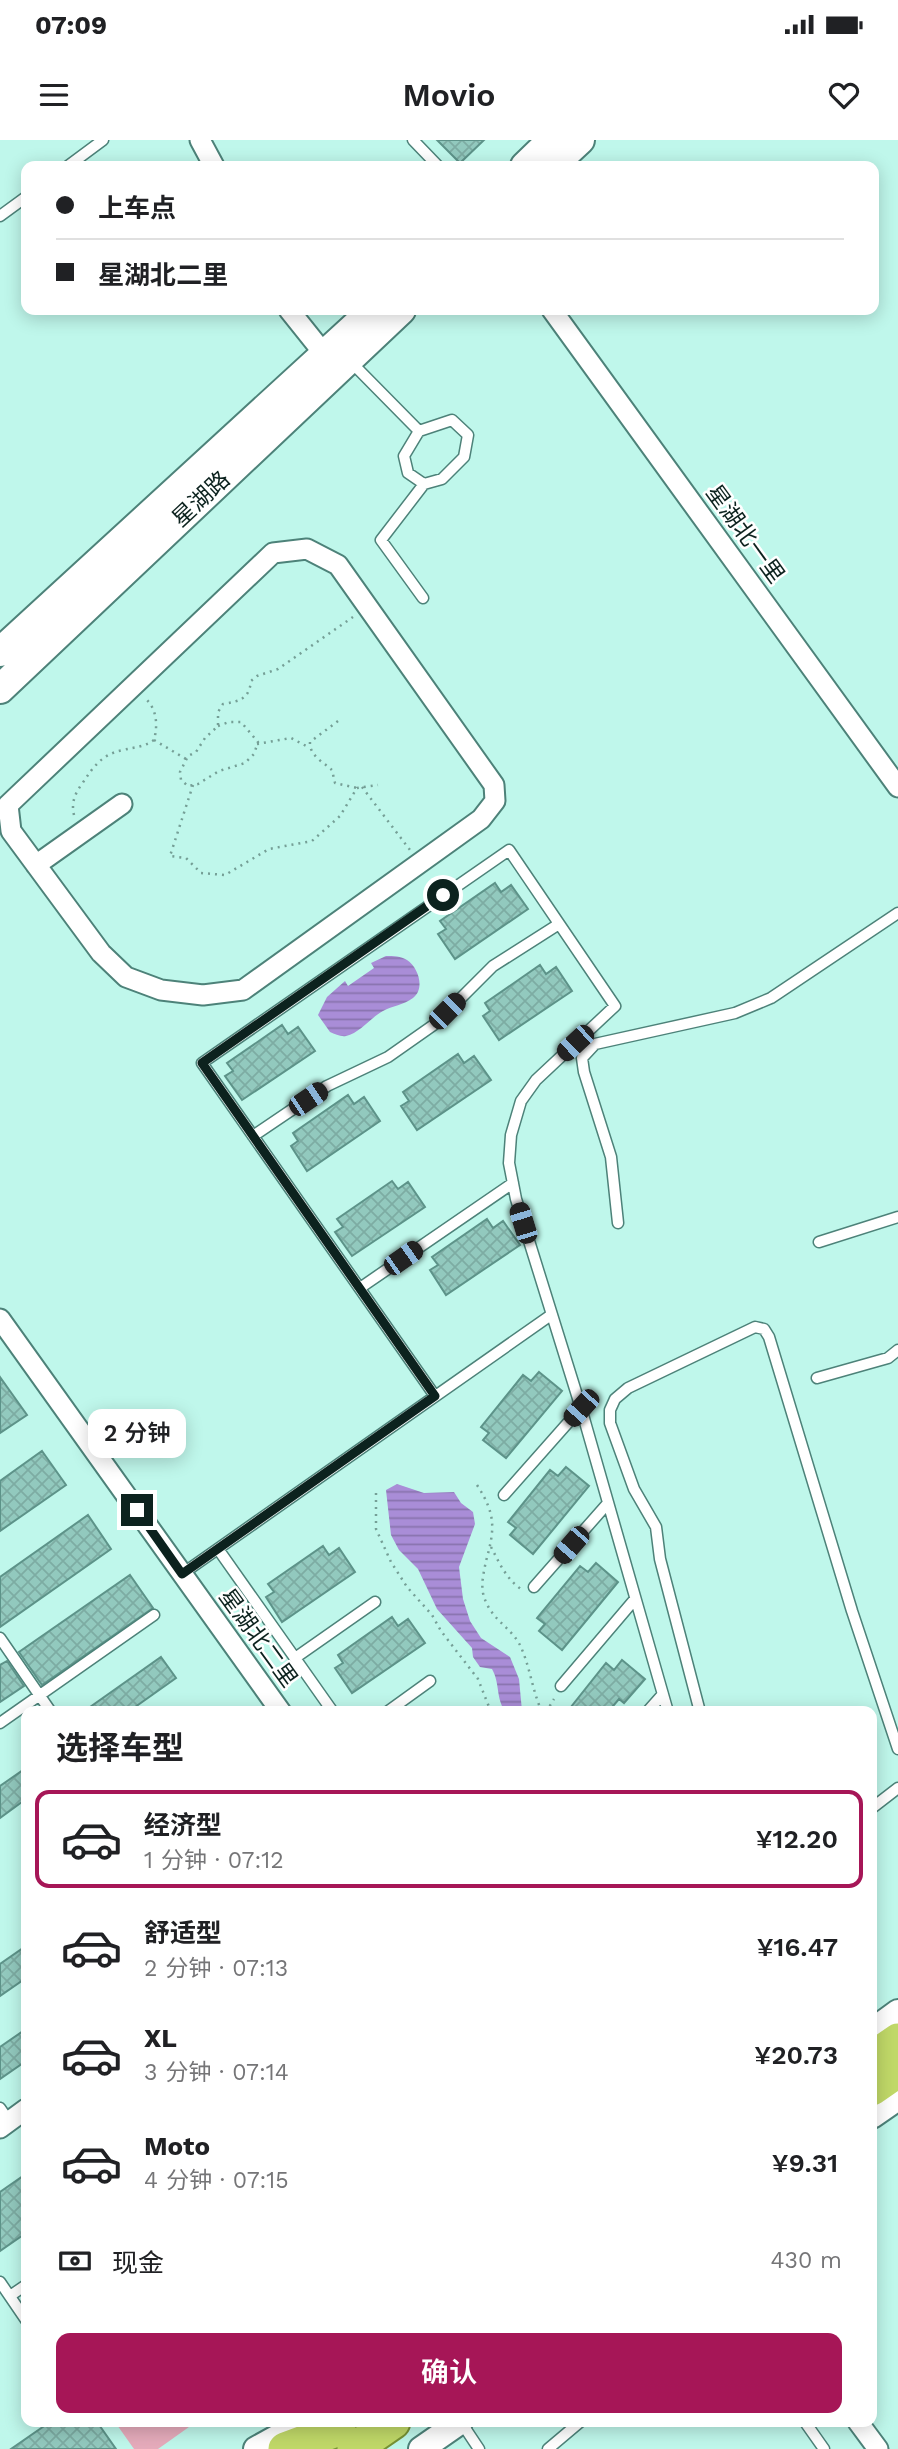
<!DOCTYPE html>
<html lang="zh">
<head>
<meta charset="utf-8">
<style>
	body { margin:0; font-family:"Work Sans","Noto Sans SC",sans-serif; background:#f6f6f6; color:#202124; height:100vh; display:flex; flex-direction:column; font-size:26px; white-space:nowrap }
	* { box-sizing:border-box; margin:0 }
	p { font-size:23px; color:#757577 }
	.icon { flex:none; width:38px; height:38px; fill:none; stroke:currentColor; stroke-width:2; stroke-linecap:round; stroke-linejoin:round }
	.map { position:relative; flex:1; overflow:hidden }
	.details { position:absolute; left:21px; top:1566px; width:856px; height:721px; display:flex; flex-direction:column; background:#fff; border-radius:14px; box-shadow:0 4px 18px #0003 }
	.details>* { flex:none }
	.guide { position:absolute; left:21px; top:21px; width:858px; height:154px; border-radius:14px; box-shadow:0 4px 18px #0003; display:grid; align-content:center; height:154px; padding:0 35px; background:#fff }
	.end { position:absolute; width:32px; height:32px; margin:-16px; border:9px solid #0c221e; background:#fff; box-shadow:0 0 0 4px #fff }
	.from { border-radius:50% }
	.bubble { position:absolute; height:49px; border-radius:14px; background:#fff; box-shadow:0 4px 18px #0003; font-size:23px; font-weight:600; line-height:49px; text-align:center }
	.car { position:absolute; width:21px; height:42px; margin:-21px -10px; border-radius:9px; box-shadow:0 0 5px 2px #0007; background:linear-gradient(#222 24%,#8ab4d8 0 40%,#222 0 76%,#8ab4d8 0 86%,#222 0) }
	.guide b { display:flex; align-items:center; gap:24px; height:66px; font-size:26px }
	.guide b+b { border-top:2px solid #e0e0e0 }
	.guide i { width:18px; height:18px; background:#202124 }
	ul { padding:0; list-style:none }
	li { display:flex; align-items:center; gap:21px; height:98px; margin:0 14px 10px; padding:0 21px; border:4px solid transparent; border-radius:14px }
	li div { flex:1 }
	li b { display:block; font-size:26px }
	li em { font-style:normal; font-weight:600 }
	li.active { border-color:#a61657 }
	li>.icon { width:63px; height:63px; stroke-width:1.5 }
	h2 { padding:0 35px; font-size:32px; line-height:84px }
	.pay { display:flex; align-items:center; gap:18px; height:77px; padding:0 35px; font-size:26px }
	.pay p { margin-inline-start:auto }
	.primary-button { display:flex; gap:14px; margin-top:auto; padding:14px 35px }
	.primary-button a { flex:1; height:80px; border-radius:14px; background:#a61657; color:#fff; font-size:28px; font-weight:600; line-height:80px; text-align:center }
	.status { display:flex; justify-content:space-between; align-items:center; height:49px; padding:0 35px; background:#fff; direction:ltr }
	.status svg { height:19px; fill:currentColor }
	header { display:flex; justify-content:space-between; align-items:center; height:91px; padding:0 35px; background:#fff; font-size:32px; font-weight:600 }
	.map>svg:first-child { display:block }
	.pitch { fill:#e5abbb }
	.water { fill:url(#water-rules) }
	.building { fill:url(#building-cross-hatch); stroke:#5d9389; stroke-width:2 }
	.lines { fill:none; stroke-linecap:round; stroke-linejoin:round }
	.service-casing { stroke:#4d8279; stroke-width:13 }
	.minor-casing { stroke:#4d8279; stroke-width:23 }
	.tertiary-casing { stroke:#4d8279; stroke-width:28 }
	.secondary-casing { stroke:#4d8279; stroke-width:32 }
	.trunk-casing { stroke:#779235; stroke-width:37 }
	.path { stroke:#759f96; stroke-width:2.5; stroke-dasharray:2 5; stroke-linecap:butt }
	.service { stroke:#fff; stroke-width:10 }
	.minor { stroke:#fff; stroke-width:19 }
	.tertiary { stroke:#fff; stroke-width:24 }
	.secondary { stroke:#fff; stroke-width:28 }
	.trunk { stroke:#c0d868; stroke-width:33 }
	.route { stroke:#0c221e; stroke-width:9 }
	.labels { text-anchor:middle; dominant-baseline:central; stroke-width:5; stroke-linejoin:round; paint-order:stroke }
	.street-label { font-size:23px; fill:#0c221e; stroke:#fff }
</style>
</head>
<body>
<div class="status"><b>07:09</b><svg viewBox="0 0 49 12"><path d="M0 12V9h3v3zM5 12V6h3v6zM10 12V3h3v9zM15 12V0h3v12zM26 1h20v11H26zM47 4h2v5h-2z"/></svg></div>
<header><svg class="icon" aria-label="menu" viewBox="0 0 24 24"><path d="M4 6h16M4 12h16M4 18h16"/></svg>Movio<svg class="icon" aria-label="heart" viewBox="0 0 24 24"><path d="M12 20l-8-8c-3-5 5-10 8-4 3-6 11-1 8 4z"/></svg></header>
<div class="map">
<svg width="898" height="2309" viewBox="0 0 898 2309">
	<defs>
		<pattern id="water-rules" width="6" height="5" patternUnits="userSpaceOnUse" patternTransform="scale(1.75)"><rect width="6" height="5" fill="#a98dd7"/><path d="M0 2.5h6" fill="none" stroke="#8873ae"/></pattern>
		<pattern id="building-cross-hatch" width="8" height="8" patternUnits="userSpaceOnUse" patternTransform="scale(1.75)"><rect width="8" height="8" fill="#92c9be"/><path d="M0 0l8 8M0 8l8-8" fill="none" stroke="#7daca3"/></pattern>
	</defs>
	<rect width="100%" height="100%" fill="#bff7eb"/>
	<path class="pitch" d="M 115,2282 L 196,2282 L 158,2309 L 134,2309 Z"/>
	<path class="water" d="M 386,816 C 393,816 401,816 407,820 C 419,828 425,849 413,858 C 404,865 392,866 383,871 C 370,878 360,893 346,896 C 341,897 335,894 330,892 L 318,875 L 327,857 L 345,841 L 348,846 L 374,828 L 371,823 Z
		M 397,1344 L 424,1353 L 454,1352 L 461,1363 L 473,1372 L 475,1384 L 459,1427 L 463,1459 L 470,1481 L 481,1498 L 510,1517 L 519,1539 L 522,1571 L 505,1571 C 496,1559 500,1543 492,1529 L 480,1527 L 473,1517 L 472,1508 L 437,1469 L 418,1429 L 399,1410 L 391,1395 L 386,1350 Z"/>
	<path class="building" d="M 437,0 L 484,0 L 460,23 Z
		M 495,743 L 501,752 L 511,745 L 528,769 L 455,819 L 438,794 L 446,789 L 440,781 Z
		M 540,825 L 546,834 L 556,827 L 572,851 L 499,900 L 483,876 L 490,871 L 485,863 Z
		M 282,885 L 288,894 L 298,887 L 315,911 L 242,960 L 225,936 L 233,931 L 227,923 Z
		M 458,914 L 464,923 L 474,916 L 491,940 L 417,990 L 401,966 L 409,961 L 403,952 Z
		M 348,955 L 354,964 L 364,957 L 380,981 L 307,1031 L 291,1006 L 298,1001 L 293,993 Z
		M 392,1041 L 398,1049 L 408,1042 L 425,1067 L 352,1116 L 335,1092 L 343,1087 L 337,1079 Z
		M 487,1079 L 493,1088 L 503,1081 L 520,1105 L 446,1155 L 430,1130 L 438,1125 L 432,1117 Z
		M 539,1232 L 562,1251 L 506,1318 L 483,1300 L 489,1293 L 481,1287 L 523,1235 L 531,1241 Z
		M 0,1237 L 27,1275 L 0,1293 Z
		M 42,1311 L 66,1345 L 0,1391 L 0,1341 Z
		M 566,1327 L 589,1346 L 533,1414 L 510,1395 L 516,1388 L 508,1382 L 550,1330 L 558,1336 Z
		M 88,1375 L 111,1409 L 0,1487 L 0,1437 Z
		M 323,1406 L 329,1415 L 339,1408 L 355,1432 L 282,1482 L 266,1457 L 274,1452 L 268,1444 Z
		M 596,1423 L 618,1442 L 562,1510 L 539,1491 L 545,1484 L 537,1478 L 580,1426 L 588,1432 Z
		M 130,1435 L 153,1468 L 42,1545 L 19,1512 Z
		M 392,1477 L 398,1486 L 408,1479 L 425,1503 L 352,1553 L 335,1528 L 343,1523 L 338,1515 Z
		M 161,1517 L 176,1538 L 128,1572 L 83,1572 Z
		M 622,1520 L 645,1539 L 624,1563 L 619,1559 L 608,1572 L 567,1572 L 606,1523 L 614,1530 Z
		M 7,1521 L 24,1546 L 0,1562 L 0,1525 Z
		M 26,1628 L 26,1659 L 0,1678 L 0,1646 Z
		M 26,1806 L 26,1838 L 0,1856 L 0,1824 Z
		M 26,1889 L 26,1921 L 0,1939 L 0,1907 Z
		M 26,2034 L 26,2093 L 0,2111 L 0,2052 Z
		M 50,2282 L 97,2282 L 116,2309 L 11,2309 Z"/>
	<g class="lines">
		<g class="service-casing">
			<path id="service" d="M 413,0 L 438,26
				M 68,26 L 103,0
				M 0,76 L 26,57
				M 350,221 L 419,291
				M 423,458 L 381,400 L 424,344 L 442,339 L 464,317 L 468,295 L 452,280 L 419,291 L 404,316 L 408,333 L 424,344
				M 253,996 L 327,946 L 388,917 L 435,884 L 493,826 L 559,784
				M 618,1083 L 611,1017 L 584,932 L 582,918 L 595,904 L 735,873 L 771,858 L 898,773
				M 819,1102 L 898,1077
				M 360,1148 L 513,1043
				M 817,1238 L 888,1218 L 898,1210
				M 435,1256 L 202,923 L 509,710 L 615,866 L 536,940 L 521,961 L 511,995 L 509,1023 L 516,1059 L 581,1268 L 668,1572
				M 504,1355 L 581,1268
				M 218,1409 L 333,1572
				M 182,1434 L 551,1175
				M 534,1447 L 608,1363
				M 0,1498 L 51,1572
				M 295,1518 L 375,1462
				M 561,1546 L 635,1459
				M 387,1572 L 430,1541
				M 647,1572 L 663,1554
				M 700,1572 L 660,1419 L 656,1387 L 634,1349 L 610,1283 L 610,1270 L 615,1259 L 628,1248 L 755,1187 L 764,1189 L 769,1197 L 852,1471 L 898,1609
				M 0,1583 L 154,1475
				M 872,1668 L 898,1648
				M 0,1968 L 9,1981
				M 0,2142 L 26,2180
				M 10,2156 L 26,2145
				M 461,2282 L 479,2309
				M 805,2282 L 824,2309
				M 548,2309 L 580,2282"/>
		</g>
		<g class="minor-casing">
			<path id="minor" d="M 200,0 L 214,26
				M 289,170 L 325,215
				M 552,170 L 898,647
				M 307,409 L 338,425 L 494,645 L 495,661 L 481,679 L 243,850 L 203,855 L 161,850 L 126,837 L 101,813 L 11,691 L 8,665 L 273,413 Z
				M 36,725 L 122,664
				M 0,1179 L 281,1572
				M 0,1988 L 26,1969
				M 858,2282 L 878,2309"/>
		</g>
		<g class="tertiary-casing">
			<path id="tertiary" d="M 872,1891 L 898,1872
				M 872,1976 L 898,1958
				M 256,2309 L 305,2282
				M 421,2309 L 460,2282"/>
		</g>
		<g class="secondary-casing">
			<path id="secondary" d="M 525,26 L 552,0
				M 552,26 L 580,0
				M 0,512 L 373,170
				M 0,549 L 401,170"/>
		</g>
		<g class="trunk-casing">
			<path id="trunk" d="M 872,1918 L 898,1900
				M 872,1949 L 898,1931
				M 285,2309 L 339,2289
				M 354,2309 L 393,2282"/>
		</g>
		<path class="path" d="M 338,581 L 310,602 C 309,615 323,622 332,630 L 335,643 L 357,648
			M 218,586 L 229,582 L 241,582 L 258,602 L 254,614 L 245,623 L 219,631 L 198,644 L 188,646 L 181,640 L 180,632 L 188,616 L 196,612 L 205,598 L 218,586 L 218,572 L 223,564 C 239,561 249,560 251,541 L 257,536 L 278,529 L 353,477
			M 154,600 L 186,619
			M 257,604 L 291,598 L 310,608
			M 193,645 L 170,716 L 186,718 L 201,733 L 225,735 L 269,709 L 312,701 L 340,676 L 357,648 L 378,645
			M 362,647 L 410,710
			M 74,675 C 71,663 75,653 82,644 C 93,627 102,614 123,610 C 135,607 144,607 154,600 C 158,585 157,569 145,558
			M 477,1345 C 496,1374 495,1389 486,1421 C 484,1431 481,1443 483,1453 C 489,1479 510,1486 520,1505 C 530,1526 532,1550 542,1572
			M 376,1353 L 376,1389 L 391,1422 L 407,1447 L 432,1475 L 441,1491 L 478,1539 L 491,1572
			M 491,1407 C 499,1422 506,1439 521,1449
			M 546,1572 L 554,1559"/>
		<use href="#service" class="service"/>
		<use href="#minor" class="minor"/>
		<use href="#tertiary" class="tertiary"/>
		<use href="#secondary" class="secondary"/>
		<use href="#trunk" class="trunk"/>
	</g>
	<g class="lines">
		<path class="route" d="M 137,1370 L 182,1434 L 435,1256 L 202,923 L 443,755"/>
	</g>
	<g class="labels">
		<g class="street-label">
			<text transform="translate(201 359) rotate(-43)">星湖路</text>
			<text transform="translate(745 394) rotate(54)">星湖北一里</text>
			<text transform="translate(258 1498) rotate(54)">星湖北二里</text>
		</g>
	</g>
</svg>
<i class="end from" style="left:443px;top:755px"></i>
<i class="end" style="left:137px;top:1370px"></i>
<div class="bubble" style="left:88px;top:1269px;width:98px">2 分钟</div>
<i class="car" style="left:447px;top:871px;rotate:45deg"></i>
<i class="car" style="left:575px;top:903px;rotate:227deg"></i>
<i class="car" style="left:308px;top:959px;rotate:56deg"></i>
<i class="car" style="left:523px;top:1083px;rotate:343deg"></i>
<i class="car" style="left:403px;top:1118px;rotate:55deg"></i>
<i class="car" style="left:581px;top:1268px;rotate:222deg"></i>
<i class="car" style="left:571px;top:1405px;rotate:221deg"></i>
<div class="guide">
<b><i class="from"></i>上车点</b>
<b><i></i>星湖北二里</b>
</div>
<section class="details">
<h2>选择车型</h2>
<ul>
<li class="active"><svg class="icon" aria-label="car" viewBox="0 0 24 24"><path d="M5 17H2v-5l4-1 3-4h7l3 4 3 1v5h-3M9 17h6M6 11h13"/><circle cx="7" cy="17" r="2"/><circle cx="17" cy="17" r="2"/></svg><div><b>经济型</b><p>1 分钟 · 07:12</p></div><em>¥12.20</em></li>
<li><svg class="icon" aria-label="car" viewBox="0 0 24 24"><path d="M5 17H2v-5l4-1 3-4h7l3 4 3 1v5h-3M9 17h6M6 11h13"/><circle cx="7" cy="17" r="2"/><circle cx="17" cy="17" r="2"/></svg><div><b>舒适型</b><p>2 分钟 · 07:13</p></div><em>¥16.47</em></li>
<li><svg class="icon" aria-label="car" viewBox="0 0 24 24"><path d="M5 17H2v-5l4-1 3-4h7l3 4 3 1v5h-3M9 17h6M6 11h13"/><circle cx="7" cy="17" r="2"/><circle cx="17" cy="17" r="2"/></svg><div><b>XL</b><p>3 分钟 · 07:14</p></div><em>¥20.73</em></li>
<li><svg class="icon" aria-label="car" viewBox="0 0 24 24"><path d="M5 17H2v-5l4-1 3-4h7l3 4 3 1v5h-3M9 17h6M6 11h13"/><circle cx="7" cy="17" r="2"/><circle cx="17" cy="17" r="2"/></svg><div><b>Moto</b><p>4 分钟 · 07:15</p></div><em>¥9.31</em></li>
</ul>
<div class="pay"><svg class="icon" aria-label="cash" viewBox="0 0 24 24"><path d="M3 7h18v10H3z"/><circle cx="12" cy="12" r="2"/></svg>现金<p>430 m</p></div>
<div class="primary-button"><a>确认</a></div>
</section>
</div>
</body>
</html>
